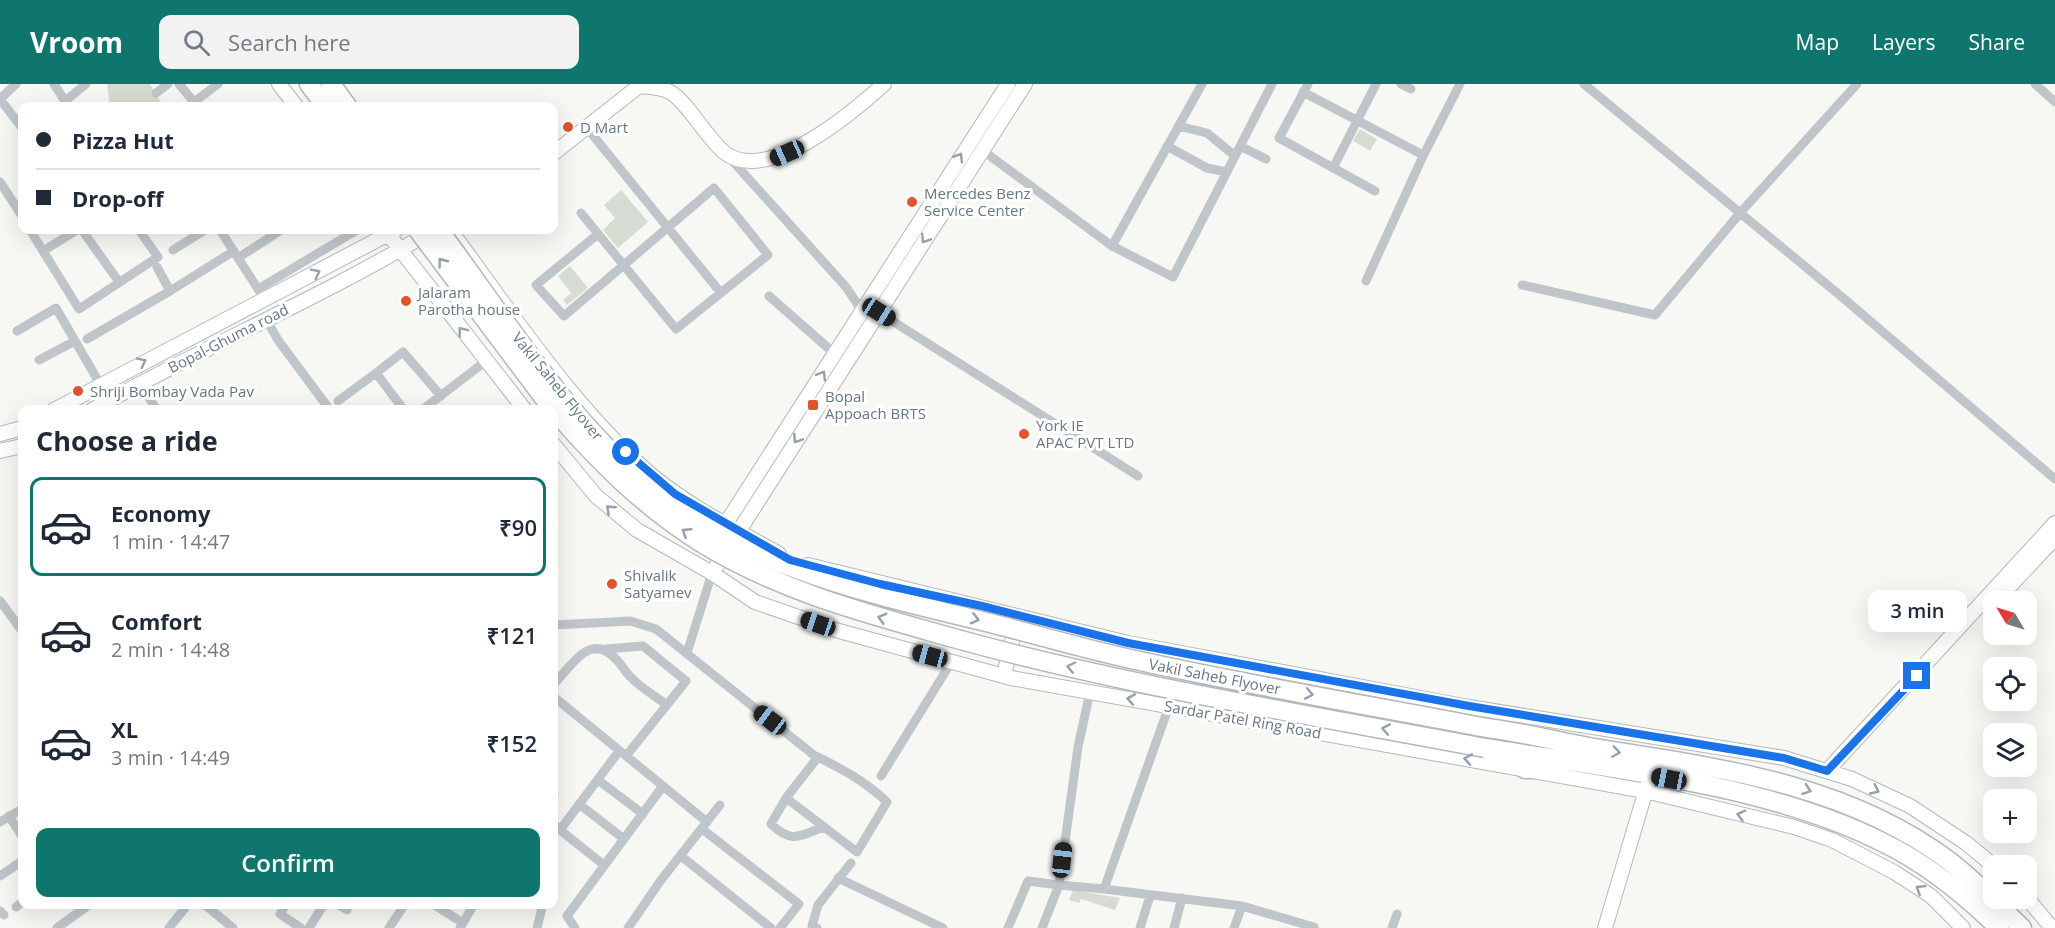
<!DOCTYPE html>
<html lang="en">
<head>
<meta charset="utf-8">
<style>
	body { margin:0; font-family:"Open Sans",sans-serif; background:#f2f2f3; color:#1f2937; height:100vh; display:flex; flex-direction:column; font-size:22px; white-space:nowrap }
	* { box-sizing:border-box; margin:0 }
	p { font-size:20px; color:#747a83 }
	.icon { flex:none; width:33px; height:33px; fill:none; stroke:currentColor; stroke-width:2; stroke-linecap:round; stroke-linejoin:round }
	.map { position:relative; flex:1; overflow:hidden }
	.details { position:absolute; left:18px; top:321px; width:540px; height:504px; display:flex; flex-direction:column; background:#fff; border-radius:12px; box-shadow:0 6px 24px #0002 }
	.details>* { flex:none }
	.banner { position:absolute; left:18px; top:18px; width:540px; height:132px; border-radius:12px; box-shadow:0 6px 24px #0002; display:grid; align-content:center; height:132px; padding:0 18px; background:#fff }
	.needle { width:39px; rotate:308deg }
	.tools { position:absolute; left:1983px; top:507px; display:grid; gap:12px }
	.tools a { display:grid; place-items:center; width:54px; height:54px; border-radius:12px; background:#fff; box-shadow:0 6px 24px #0002; font-size:30px }
	.end { position:absolute; width:27px; height:27px; margin:-14px; border:8px solid #1a73e8; background:#fff; box-shadow:0 0 0 3px #fff }
	.from { border-radius:50% }
	.bubble { position:absolute; height:42px; border-radius:12px; background:#fff; box-shadow:0 6px 24px #0002; font-size:20px; font-weight:600; line-height:42px; text-align:center }
	.car { position:absolute; width:18px; height:36px; margin:-18px -9px; border-radius:8px; box-shadow:0 0 4px 2px #0007; background:linear-gradient(#222 24%,#8ab4d8 0 40%,#222 0 76%,#8ab4d8 0 86%,#222 0) }
	.banner b { display:flex; align-items:center; gap:21px; height:57px; font-size:22px }
	.banner b+b { border-top:2px solid #e0e1e3 }
	.banner i { width:15px; height:15px; background:#1f2937 }
	ul { padding:0; list-style:none }
	li { display:flex; align-items:center; gap:18px; height:99px; margin:0 12px 9px; padding:0 6px; border:3px solid transparent; border-radius:12px }
	li div { flex:1 }
	li b { display:block; font-size:22px }
	li em { font-style:normal; font-weight:600 }
	li.selected { border-color:#0f766e }
	li>.icon { width:54px; height:54px; stroke-width:1.5 }
	h2 { padding:0 18px; font-size:27px; line-height:72px }
	.action { display:flex; gap:12px; margin-top:auto; padding:12px 18px }
	.action a { flex:1; height:69px; border-radius:12px; background:#0f766e; color:#fff; font-size:24px; font-weight:600; line-height:69px; text-align:center }
	header { display:flex; align-items:center; gap:36px; box-sizing:border-box; height:84px; padding:0 30px; background:#0f766e; color:#fff }
	header strong { font-size:28px }
	nav { display:flex; gap:33px; margin-inline-start:auto; font-size:21px }
	.search { width:420px; height:54px; background:#f2f2f3; display:flex; align-items:center; gap:15px; box-sizing:border-box; padding:0 21px; border-radius:12px; color:#747a83; font-size:22px }
	.map>svg:first-child { display:block }
	.green { fill:#d7dcd3 }
	.lines { fill:none; stroke-linecap:round; stroke-linejoin:round }
	.secondary-casing { stroke:#b3b9bd; stroke-width:16 }
	.highway-casing { stroke:#b4b8bb; stroke-width:21 }
	.street { stroke:#c0c5c9; stroke-width:9 }
	.secondary { stroke:#fff; stroke-width:14 }
	.highway { stroke:#fff; stroke-width:18 }
	.highway-bridge-casing { stroke:#b4b8bb; stroke-width:21; stroke-linecap:butt }
	.highway-bridge { stroke:#fff; stroke-width:18 }
	.oneway { stroke:#94a0aa }
	.route { stroke:#1a73e8; stroke-width:8 }
	.poi-dot { fill:#e35328; stroke:#fff; stroke-width:2 }
	.labels { text-anchor:middle; dominant-baseline:central; stroke-width:6; stroke-linejoin:round; paint-order:stroke }
	.poi-label { font-size:15px; fill:#667886; stroke:#fff; text-anchor:start }
	.street-label { font-size:15px; fill:#667886; stroke:#fff }
</style>
</head>
<body>
<header>
<strong>Vroom</strong>
<div class="search"><svg class="icon" aria-label="search" viewBox="0 0 24 24"><circle cx="10" cy="10" r="6"/><path d="M15 15l6 6"/></svg>Search here</div>
<nav><a>Map</a><a>Layers</a><a>Share</a></nav>
</header>
<div class="map">
<svg width="2055" height="844" viewBox="0 0 2055 844">
	<rect width="100%" height="100%" fill="#f7f7f4"/>
	<path class="green" d="M 107,0 L 150,0 L 163,22 L 110,22 Z
		M 1360,45 L 1377,55 L 1370,67 L 1353,57 Z
		M 621,106 L 648,138 L 618,164 L 603,146 L 615,134 L 604,121 Z
		M 570,182 L 588,204 L 567,221 L 563,216 L 571,209 L 558,192 Z
		M 1073,806 L 1120,814 L 1115,826 L 1081,815 L 1079,819 L 1069,816 Z"/>
	<g class="lines">
		<g class="secondary-casing">
			<path id="secondary" d="M 279,0 L 296,22
				M 554,69 L 639,2 C 649,3 661,3 670,8 C 686,16 708,56 725,69 C 768,101 853,28 884,0
				M 385,146 L 525,326
				M 450,146 C 512,229 575,327 655,394 C 692,424 737,446 779,470
				M 54,326 L 396,146
				M 92,326 C 203,263 321,214 430,148
				M 0,350 L 22,344
				M 554,361 L 596,412 L 637,446 L 712,489 L 755,518 L 839,547 L 1011,594 L 1645,707 L 1794,743 L 1832,756 L 1894,788 L 1931,812 L 1963,844
				M 0,367 L 22,362
				M 721,447 L 1008,0
				M 808,481 L 1128,559 L 1469,623 L 1784,674 L 1852,695 L 1910,722 L 1966,759 L 1994,782
				M 712,489 L 1025,0
				M 1995,518 L 2055,454
				M 1004,591 L 1017,536
				M 1827,687 L 2055,439
				M 2026,813 L 2052,844
				M 1605,844 L 1648,699"/>
		</g>
		<g class="highway-casing">
			<path id="highway" d="M 309,0 L 326,22
				M 331,0 L 347,22
				M 1487,644 C 1529,649 1570,661 1612,667 C 1729,685 1851,703 1949,777 C 1975,797 1998,821 2022,844
				M 1485,664 C 1610,684 1769,701 1882,758 C 1926,779 1964,810 1999,844
				M 1525,685 L 1561,685"/>
		</g>
		<path class="street" d="M 54,0 L 65,17 L 86,0
			M 179,0 L 194,18
			M 1308,0 L 1279,54 L 1375,107
			M 1401,0 L 1411,5
			M 1584,0 L 1842,213 L 2055,395
			M 2035,0 L 2055,18
			M 1303,8 L 1423,71
			M 156,9 L 168,0
			M 0,15 L 22,44
			M 0,15 L 16,0
			M 197,22 L 194,18 L 218,0
			M 1178,42 L 1207,49 L 1235,72
			M 587,44 L 721,209
			M 1167,62 L 1207,84 L 1227,88
			M 1240,62 L 1266,75
			M 982,66 L 1112,162 L 1173,193 L 1272,0
			M 728,72 L 846,203 L 862,227
			M 1333,84 L 1376,0
			M 0,98 L 22,132
			M 581,129 L 676,245 L 768,171 L 714,104 L 564,232 L 536,201 L 598,150
			M 30,146 L 43,167 L 77,146
			M 82,146 L 119,198
			M 220,146 L 260,208
			M 1112,162 L 1202,0
			M 173,166 L 205,146
			M 43,167 L 79,225 L 158,173 L 139,146
			M 238,174 L 281,146
			M 1366,197 L 1423,72 L 1460,0
			M 1522,201 L 1655,231 L 1740,129 L 1857,0
			M 258,205 L 357,146
			M 170,207 L 234,167
			M 769,212 L 835,270
			M 878,228 L 1138,392
			M 266,235 L 278,256 L 330,326
			M 17,247 L 56,224 L 100,300
			M 87,255 L 170,207 L 157,183
			M 39,276 L 75,257
			M 376,289 L 403,268 L 441,312
			M 139,299 L 157,326
			M 338,317 L 376,289 L 404,326
			M 422,326 L 486,277
			M 0,517 L 22,547
			M 554,541 L 630,537 L 656,545 L 815,672 L 818,673 C 844,686 866,698 887,718 L 857,768 L 786,714 L 818,673
			M 606,565 L 643,562 L 686,597 L 626,672
			M 687,569 L 712,489
			M 554,600 C 578,573 595,544 624,585 C 634,600 654,611 667,621
			M 554,613 L 707,738
			M 881,692 L 952,577
			M 598,696 L 643,730
			M 554,710 L 554,711
			M 786,714 L 771,740 C 792,760 799,752 824,743
			M 579,720 L 624,755
			M 9,732 L 22,752
			M 0,738 L 22,725
			M 554,740 L 560,746 L 619,667
			M 702,745 L 799,820 L 780,844
			M 560,746 L 604,781
			M 681,772 L 771,844
			M 0,792 L 22,777
			M 838,794 L 943,844
			M 1104,805 L 1242,822 L 1314,843
			M 204,820 L 233,844
			M 286,820 L 280,830 L 301,844
			M 337,820 L 347,826
			M 433,820 L 463,839 L 460,844
			M 16,823 L 22,818
			M 0,827 L 4,831
			M 463,839 L 474,820
			M 57,844 L 90,820
			M 169,844 L 188,820
			M 309,844 L 324,820
			M 389,844 L 405,820
			M 537,844 L 543,820
			M 575,844 L 567,832 L 663,702
			M 628,844 L 661,796 L 720,721
			M 817,844 L 812,842 L 818,821 L 851,779
			M 1008,844 L 1028,797 L 1059,801 L 1078,663 L 1090,608
			M 1042,844 L 1059,801 L 1104,805 L 1169,622
			M 1140,844 L 1150,812
			M 1174,844 L 1182,814
			M 1234,844 L 1242,822
			M 1392,844 L 1397,830"/>
		<use href="#secondary" class="secondary"/>
		<use href="#highway" class="highway"/>
		<g class="highway-bridge-casing">
			<path id="highway-bridge" d="M 418,146 L 553,326
				M 439,146 C 500,228 567,335 646,400 C 753,487 868,509 998,541 C 1045,553 1092,567 1140,577 C 1255,602 1371,622 1487,644
				M 554,326 C 599,378 646,425 705,461 C 779,505 850,525 932,548 C 1113,600 1300,629 1485,664"/>
		</g>
		<use href="#highway-bridge" class="highway-bridge"/>
	</g>
	<defs><path id="oneway-chevron" d="M-2-3.5L2.5 0L-2 3.5" fill="none" stroke-width="1.6" stroke-linecap="round" stroke-linejoin="round" transform="scale(1.5)"/></defs>
	<g class="oneway">
		<use href="#oneway-chevron" transform="translate(959 73) rotate(-58)"/>
		<use href="#oneway-chevron" transform="translate(925 155) rotate(123)"/>
		<use href="#oneway-chevron" transform="translate(442 178) rotate(-127)"/>
		<use href="#oneway-chevron" transform="translate(316 189) rotate(-27)"/>
		<use href="#oneway-chevron" transform="translate(462 247) rotate(-128)"/>
		<use href="#oneway-chevron" transform="translate(142 278) rotate(-27)"/>
		<use href="#oneway-chevron" transform="translate(822 291) rotate(-58)"/>
		<use href="#oneway-chevron" transform="translate(797 355) rotate(123)"/>
		<use href="#oneway-chevron" transform="translate(610 425) rotate(-137)"/>
		<use href="#oneway-chevron" transform="translate(686 448) rotate(-147)"/>
		<use href="#oneway-chevron" transform="translate(882 534) rotate(-164)"/>
		<use href="#oneway-chevron" transform="translate(975 535) rotate(14)"/>
		<use href="#oneway-chevron" transform="translate(1071 583) rotate(-168)"/>
		<use href="#oneway-chevron" transform="translate(1309 610) rotate(11)"/>
		<use href="#oneway-chevron" transform="translate(1131 615) rotate(-170)"/>
		<use href="#oneway-chevron" transform="translate(1386 645) rotate(-169)"/>
		<use href="#oneway-chevron" transform="translate(1616 668) rotate(8)"/>
		<use href="#oneway-chevron" transform="translate(1468 675) rotate(-170)"/>
		<use href="#oneway-chevron" transform="translate(1807 706) rotate(19)"/>
		<use href="#oneway-chevron" transform="translate(1875 706) rotate(25)"/>
		<use href="#oneway-chevron" transform="translate(1741 731) rotate(-166)"/>
		<use href="#oneway-chevron" transform="translate(1920 805) rotate(-148)"/>
	</g>
	<g class="lines">
		<path class="route" d="M 626,368 L 675,410 L 790,476 L 880,500 L 982,522 L 1128,559 L 1469,622 L 1784,674 L 1827,687 L 1917,592"/>
	</g>
	<g class="poi-dot">
		<circle cx="568" cy="43" r="6"/>
		<circle cx="912" cy="118" r="6"/>
		<circle cx="406" cy="217" r="6"/>
		<circle cx="78" cy="307" r="6"/>
		<rect x="807" y="315" width="12" height="12" rx="3"/>
		<circle cx="1024" cy="350" r="6"/>
		<circle cx="612" cy="500" r="6"/>
	</g>
	<g class="labels">
		<g class="poi-label">
			<text x="580" y="43">D Mart</text>
			<text x="924" y="109">Mercedes Benz<tspan x="924" dy="17">Service Center</tspan></text>
			<text x="418" y="208">Jalaram<tspan x="418" dy="17">Parotha house</tspan></text>
			<text x="90" y="307">Shriji Bombay Vada Pav</text>
			<text x="825" y="312">Bopal<tspan x="825" dy="17">Appoach BRTS</tspan></text>
			<text x="1036" y="341">York IE<tspan x="1036" dy="17">APAC PVT LTD</tspan></text>
			<text x="624" y="491">Shivalik<tspan x="624" dy="17">Satyamev</tspan></text>
		</g>
		<g class="street-label">
			<text transform="translate(228 254) rotate(-27)">Bopal-Ghuma road</text>
			<text transform="translate(558 302) rotate(51)">Vakil Saheb Flyover</text>
			<text transform="translate(1215 592) rotate(11)">Vakil Saheb Flyover</text>
			<text transform="translate(1243 635) rotate(10)">Sardar Patel Ring Road</text>
		</g>
	</g>
</svg>
<div class="tools">
<a><svg class="needle" viewBox="-14 -14 28 28"><path d="M0-13l5 13h-10z" fill="#e53935"/><path d="M0 13l5-13h-10z" fill="#747a83"/></svg></a>
<a><svg class="icon" aria-label="locate" viewBox="0 0 24 24"><circle cx="12" cy="12" r="6"/><path d="M12 2v4M12 18v4M2 12h4M18 12h4"/></svg></a>
<a><svg class="icon" aria-label="layers" viewBox="0 0 24 24"><path d="M12 4l9 5-9 5-9-5zM3 14l9 5 9-5"/></svg></a>
<a>+</a>
<a>−</a>
</div>
<i class="end from" style="left:626px;top:368px"></i>
<i class="end" style="left:1917px;top:592px"></i>
<div class="bubble" style="left:1868px;top:506px;width:99px">3 min</div>
<i class="car" style="left:787px;top:69px;rotate:246deg"></i>
<i class="car" style="left:879px;top:228px;rotate:122deg"></i>
<i class="car" style="left:818px;top:540px;rotate:289deg"></i>
<i class="car" style="left:930px;top:572px;rotate:285deg"></i>
<i class="car" style="left:770px;top:636px;rotate:307deg"></i>
<i class="car" style="left:1669px;top:695px;rotate:281deg"></i>
<i class="car" style="left:1062px;top:776px;rotate:7deg"></i>
<div class="banner">
<b><i class="from"></i>Pizza Hut</b>
<b><i></i>Drop-off</b>
</div>
<section class="details">
<h2>Choose a ride</h2>
<ul>
<li class="selected"><svg class="icon" aria-label="car" viewBox="0 0 24 24"><path d="M5 17H2v-5l4-1 3-4h7l3 4 3 1v5h-3M9 17h6M6 11h13"/><circle cx="7" cy="17" r="2"/><circle cx="17" cy="17" r="2"/></svg><div><b>Economy</b><p>1 min · 14:47</p></div><em>₹90</em></li>
<li><svg class="icon" aria-label="car" viewBox="0 0 24 24"><path d="M5 17H2v-5l4-1 3-4h7l3 4 3 1v5h-3M9 17h6M6 11h13"/><circle cx="7" cy="17" r="2"/><circle cx="17" cy="17" r="2"/></svg><div><b>Comfort</b><p>2 min · 14:48</p></div><em>₹121</em></li>
<li><svg class="icon" aria-label="car" viewBox="0 0 24 24"><path d="M5 17H2v-5l4-1 3-4h7l3 4 3 1v5h-3M9 17h6M6 11h13"/><circle cx="7" cy="17" r="2"/><circle cx="17" cy="17" r="2"/></svg><div><b>XL</b><p>3 min · 14:49</p></div><em>₹152</em></li>
</ul>
<div class="action"><a>Confirm</a></div>
</section>
</div>
</body>
</html>
